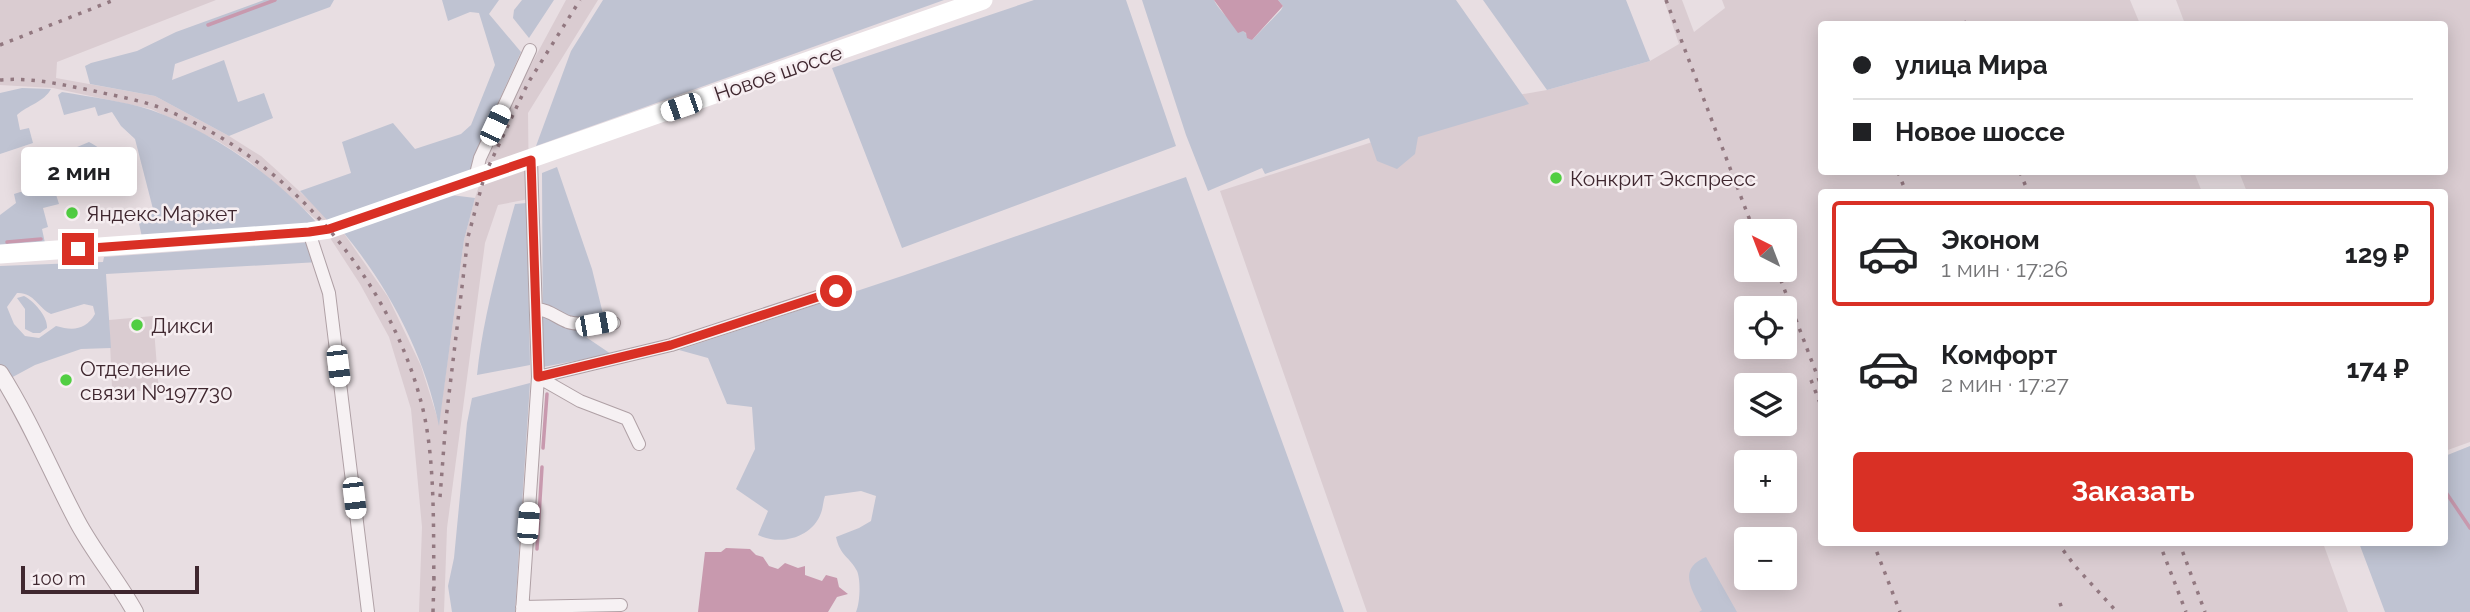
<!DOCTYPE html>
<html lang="ru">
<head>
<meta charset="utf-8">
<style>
	body { margin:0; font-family:Raleway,sans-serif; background:#f2f2f2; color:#202124; height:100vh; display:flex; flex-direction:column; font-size:26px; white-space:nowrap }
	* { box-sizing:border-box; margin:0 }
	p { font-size:23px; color:#757577 }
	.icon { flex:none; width:38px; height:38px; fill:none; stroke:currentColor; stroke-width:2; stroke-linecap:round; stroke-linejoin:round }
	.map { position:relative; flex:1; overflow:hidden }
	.side { position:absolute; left:1818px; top:189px; width:630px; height:357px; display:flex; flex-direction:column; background:#fff; border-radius:7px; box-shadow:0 4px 18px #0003 }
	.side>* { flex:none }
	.banner { position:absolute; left:1818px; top:21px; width:630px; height:154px; border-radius:7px; box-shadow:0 4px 18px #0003; display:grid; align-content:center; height:154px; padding:0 35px; background:#fff }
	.needle { width:46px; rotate:318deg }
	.tools { position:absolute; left:1734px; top:219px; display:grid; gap:14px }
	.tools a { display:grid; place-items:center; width:63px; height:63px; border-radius:7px; background:#fff; box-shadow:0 4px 18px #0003; font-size:35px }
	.scale { position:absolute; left:21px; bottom:18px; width:178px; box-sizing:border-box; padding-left:7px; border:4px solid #3f272f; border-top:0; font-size:19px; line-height:24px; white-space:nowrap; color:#3f272f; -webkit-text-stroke:5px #f6eef1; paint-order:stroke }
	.end { position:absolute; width:32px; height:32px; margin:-16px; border:9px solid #d93025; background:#fff; box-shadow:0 0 0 4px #fff }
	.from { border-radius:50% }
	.bubble { position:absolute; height:49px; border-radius:7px; background:#fff; box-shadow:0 4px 18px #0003; font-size:23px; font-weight:700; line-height:49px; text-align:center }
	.car { position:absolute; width:21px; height:42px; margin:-21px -10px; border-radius:9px; box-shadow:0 0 5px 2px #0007; background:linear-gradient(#fff 24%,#345 0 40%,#fff 0 76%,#345 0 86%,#fff 0) }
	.banner b { display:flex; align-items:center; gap:24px; height:66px; font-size:26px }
	.banner b+b { border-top:2px solid #e0e0e0 }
	.banner i { width:18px; height:18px; background:#202124 }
	ul { padding:12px 0 0; list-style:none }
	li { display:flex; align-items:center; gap:21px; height:105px; margin:0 14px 10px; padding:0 21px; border:4px solid transparent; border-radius:7px }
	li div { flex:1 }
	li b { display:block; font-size:26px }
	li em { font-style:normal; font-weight:700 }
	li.on { border-color:#d93025 }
	li>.icon { width:63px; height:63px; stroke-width:1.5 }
	.primary-button { display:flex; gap:14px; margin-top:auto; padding:14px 35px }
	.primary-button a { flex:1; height:80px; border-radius:7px; background:#d93025; color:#fff; font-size:28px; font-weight:700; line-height:80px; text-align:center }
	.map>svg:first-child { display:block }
	.built { fill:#daccd1; fill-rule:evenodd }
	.green { fill:#bfc3d2; fill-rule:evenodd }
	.water { fill:#c899ae }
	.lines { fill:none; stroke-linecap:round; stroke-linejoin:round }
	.stream { stroke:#c899ae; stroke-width:3.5 }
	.minor-casing { stroke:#afa0a5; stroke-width:14 }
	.tertiary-casing { stroke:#afa0a5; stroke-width:18 }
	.minor { stroke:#f6f1f3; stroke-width:12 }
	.tertiary { stroke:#f6f1f3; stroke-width:16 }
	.secondary { stroke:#fff; stroke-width:19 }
	.rail { stroke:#927880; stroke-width:3.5; stroke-dasharray:3.5 7; stroke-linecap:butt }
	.route { stroke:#d93025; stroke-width:9 }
	.poi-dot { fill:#51ce42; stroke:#f6eef1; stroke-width:2.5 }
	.labels { text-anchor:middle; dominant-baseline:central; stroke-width:5; stroke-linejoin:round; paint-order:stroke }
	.street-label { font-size:21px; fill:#3f272f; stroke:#f6eef1 }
	.poi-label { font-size:21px; fill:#3f272f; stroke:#f6eef1; text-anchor:start }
</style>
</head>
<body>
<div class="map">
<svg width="2470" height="612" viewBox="0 0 2470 612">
	<rect width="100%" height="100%" fill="#e8dee2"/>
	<path class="built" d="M 0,0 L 216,0 L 57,62 L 56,78 L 155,96 L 229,136 L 261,156 L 282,175 L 343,232 L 388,297 L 421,366 L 439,423 L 464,240 L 475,198 L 499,124 L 566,0 L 598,0 L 528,113 L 529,199 L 498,205 L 485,243 L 447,528 L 444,612 L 419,612 L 422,527 L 411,409 L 389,337 L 360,284 L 321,224 L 249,161 L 218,141 L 151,109 L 53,88 L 0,85 Z
		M 1664,0 L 1682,0 L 1694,32 L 1725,8 L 1722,0 L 2130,0 L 2140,24 L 1822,24 L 1822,172 L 2194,172 L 2202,192 L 1822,192 L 1822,542 L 2323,543 L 2348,612 L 1367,612 L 1220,191 L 1518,95 L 1547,90 L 1650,61 L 1679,44 ZM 1746,231 L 1785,231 L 1785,270 L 1746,270 ZM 1746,308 L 1785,308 L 1785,346 L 1746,346 ZM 1746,385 L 1785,385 L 1785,424 L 1746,424 ZM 1746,462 L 1785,462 L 1785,500 L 1746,500 ZM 1746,539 L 1785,539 L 1785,578 L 1746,578 Z
		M 2176,0 L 2470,0 L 2470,442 L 2445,451 L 2445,192 L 2247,192 L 2239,172 L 2445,172 L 2445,24 L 2185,24 Z
		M 153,316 L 159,393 L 112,388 L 109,320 Z"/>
	<path class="green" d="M 264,0 L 334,0 L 330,7 L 175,64 L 172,80 L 224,60 L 238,102 L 264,93 L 273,118 L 229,136 L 155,96 L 90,84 L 85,66 L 91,63 L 137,51 L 176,32 Z
		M 442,0 L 499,0 L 489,14 L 521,52 L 473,158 L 471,170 L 328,221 L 300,191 L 351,173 L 342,142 L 393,123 L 415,149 L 461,134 L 471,125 L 495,65 L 479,13 L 470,12 L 448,21 Z
		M 522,0 L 554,0 L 529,38 L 513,18 L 514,10 Z
		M 603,0 L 944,0 L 536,146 L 571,51 Z
		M 1034,0 L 1126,0 L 1176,146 L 902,248 L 832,68 Z
		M 1142,0 L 1214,0 C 1223,18 1240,25 1252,40 L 1281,10 L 1283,6 L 1278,0 L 1456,0 L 1529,104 L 1418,137 L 1415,154 L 1397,169 L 1377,161 L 1369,138 L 1265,174 L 1262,168 L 1208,191 L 1186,135 Z
		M 1483,0 L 1626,0 L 1650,61 L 1547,90 Z
		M 22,88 L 51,89 C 44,102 28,105 17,115 L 20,130 L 29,128 L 33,143 L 0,154 L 0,93 Z
		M 62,92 C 91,97 123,101 151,110 C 214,132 273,175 318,224 L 142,237 L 137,215 L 153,209 L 135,139 L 121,126 L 112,112 L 98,116 L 95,107 L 64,115 L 58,95 Z
		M 89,142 C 107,152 111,157 118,177 L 114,183 L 94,191 L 80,185 L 69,153 L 70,150 Z
		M 557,167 L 592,269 L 603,314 L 583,318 L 583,335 L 611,354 L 543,367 L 542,173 Z
		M 1186,177 L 1344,612 L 856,612 C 860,603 861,580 857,571 C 850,557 840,556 836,537 L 859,528 L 871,521 L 876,496 L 861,491 L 825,496 C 823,502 823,508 821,513 C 812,538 780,546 758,535 L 768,511 L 736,489 L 755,449 L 752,407 L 727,404 L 708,358 L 679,350 L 905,275 Z
		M 52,182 L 59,204 L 43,208 L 48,227 L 42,229 L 45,243 L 0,246 L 0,215 L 16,203 L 14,194 Z
		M 451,195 L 475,198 L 464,240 L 439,426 C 425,356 389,287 343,232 Z
		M 527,203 L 530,365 L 477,375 C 483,317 499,261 515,204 Z
		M 312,242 L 319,262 L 106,274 L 111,348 L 81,349 L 35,365 L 9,379 L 0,365 L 0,266 L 103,262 L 104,257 ZM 17,293 C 34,292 38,308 51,314 L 84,304 L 93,306 L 95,314 C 86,330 73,331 56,326 L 39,338 L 25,336 L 14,324 L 7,307 Z
		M 24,296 C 34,301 48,317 47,328 L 40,333 L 33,333 L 25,329 L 25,309 L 17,298 Z
		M 530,383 L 515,612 L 452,612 L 448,586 L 454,558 L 467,423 L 472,398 Z
		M 2470,446 L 2470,612 L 2385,612 L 2359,543 L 2445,542 L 2445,456 Z
		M 1706,557 L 1737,612 L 1699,612 L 1702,610 C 1692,590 1677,569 1706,557 Z"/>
	<path class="water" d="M 1214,0 L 1278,0 L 1283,6 L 1252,40 L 1247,38 L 1246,33 L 1243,31 L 1238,33 Z
		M 726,548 L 750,549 L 756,555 L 763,557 L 769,566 L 778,569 L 785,563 L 798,568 L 805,566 L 805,575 L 822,581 L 826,575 L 837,578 L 839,587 L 848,594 L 837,597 L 828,612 L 698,612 L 705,552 L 721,552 Z"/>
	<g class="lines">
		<path class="stream" d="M 208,25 L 275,0
			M 7,242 L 41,239
			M 543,448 L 547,394
			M 2445,491 L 2470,528
			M 537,549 L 542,467"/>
		<g class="minor-casing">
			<path id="minor" d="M 475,178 L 480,158 L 530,50
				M 309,232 L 329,293 L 368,612
				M 536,309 C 548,309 557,318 568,322 C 583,327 599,320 614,323
				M 538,377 L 671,345 L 836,291
				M 538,377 L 580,401 L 627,419 L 639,444
				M 522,607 L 621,605
				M 522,612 L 538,377 L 531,160"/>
		</g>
		<g class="tertiary-casing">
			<path id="tertiary" d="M 0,373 C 30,420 51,472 77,521 C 94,553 118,581 135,612"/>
		</g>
		<use href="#minor" class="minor"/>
		<use href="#tertiary" class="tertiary"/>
		<path class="secondary" d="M 0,254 L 309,232 L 329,229 L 983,0"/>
		<path class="rail" d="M 1666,0 L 1754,231
			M 1964,21 L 1965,24
			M 0,45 L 114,0
			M 0,80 C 31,77 64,85 94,91 C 116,96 140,100 161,108 C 283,155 386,272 420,398 C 436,453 433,530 434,588
			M 1898,172 L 1906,192
			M 2020,172 L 2028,192
			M 1777,270 L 1822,388
			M 1811,380 L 1822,408
			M 440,497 L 446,419 L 468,237 L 485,174 L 528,83 L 580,0
			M 1873,542 L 1900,612
			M 2057,542 L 2075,566 L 2117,612
			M 2159,542 L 2186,612
			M 2179,542 L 2205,612
			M 2060,603 L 2063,612
			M 433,612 L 434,577"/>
	</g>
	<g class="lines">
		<path class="route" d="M 78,249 L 309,232 L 329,229 L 531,160 L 538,377 L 671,345 L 836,291"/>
	</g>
	<g class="poi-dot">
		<circle cx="1556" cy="178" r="7"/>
		<circle cx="72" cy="213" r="7"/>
		<circle cx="137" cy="325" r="7"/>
		<circle cx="66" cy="380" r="7"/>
	</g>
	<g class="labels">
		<g class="street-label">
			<text transform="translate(778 73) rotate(-19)">Новое шоссе</text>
		</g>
		<g class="poi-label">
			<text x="1570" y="178">Конкрит Экспресс</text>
			<text x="86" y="213">Яндекс.Маркет</text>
			<text x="151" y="325">Дикси</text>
			<text x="80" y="368">Отделение<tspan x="80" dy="24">связи №197730</tspan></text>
		</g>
	</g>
</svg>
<div class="tools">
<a><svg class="needle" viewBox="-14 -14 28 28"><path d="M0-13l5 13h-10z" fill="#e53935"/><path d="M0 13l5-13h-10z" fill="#757577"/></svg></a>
<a><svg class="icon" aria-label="locate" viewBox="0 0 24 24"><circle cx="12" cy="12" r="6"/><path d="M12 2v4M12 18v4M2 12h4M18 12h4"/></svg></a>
<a><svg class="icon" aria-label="layers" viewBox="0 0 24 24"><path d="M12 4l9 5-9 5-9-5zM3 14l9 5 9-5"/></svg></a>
<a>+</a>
<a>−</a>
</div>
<div class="scale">100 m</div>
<i class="end from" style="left:836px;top:291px"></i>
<i class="end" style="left:78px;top:249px"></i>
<div class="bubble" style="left:21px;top:147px;width:116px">2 мин</div>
<i class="car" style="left:681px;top:107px;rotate:251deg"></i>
<i class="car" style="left:495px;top:125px;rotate:25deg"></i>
<i class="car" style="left:596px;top:324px;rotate:80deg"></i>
<i class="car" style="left:338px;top:366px;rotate:173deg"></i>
<i class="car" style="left:354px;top:498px;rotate:173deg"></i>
<i class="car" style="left:528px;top:523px;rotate:4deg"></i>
<div class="banner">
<b><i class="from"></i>улица Мира</b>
<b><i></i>Новое шоссе</b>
</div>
<section class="side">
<ul>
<li class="on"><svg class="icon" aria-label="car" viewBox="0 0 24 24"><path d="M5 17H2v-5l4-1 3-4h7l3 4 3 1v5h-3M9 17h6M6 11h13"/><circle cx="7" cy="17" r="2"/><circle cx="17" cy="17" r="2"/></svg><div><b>Эконом</b><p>1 мин · 17:26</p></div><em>129 ₽</em></li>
<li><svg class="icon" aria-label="car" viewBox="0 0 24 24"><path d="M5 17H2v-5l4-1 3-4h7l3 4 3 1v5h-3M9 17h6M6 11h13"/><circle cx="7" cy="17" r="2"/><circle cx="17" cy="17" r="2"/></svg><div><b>Комфорт</b><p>2 мин · 17:27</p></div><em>174 ₽</em></li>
</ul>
<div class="primary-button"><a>Заказать</a></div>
</section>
</div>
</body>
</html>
